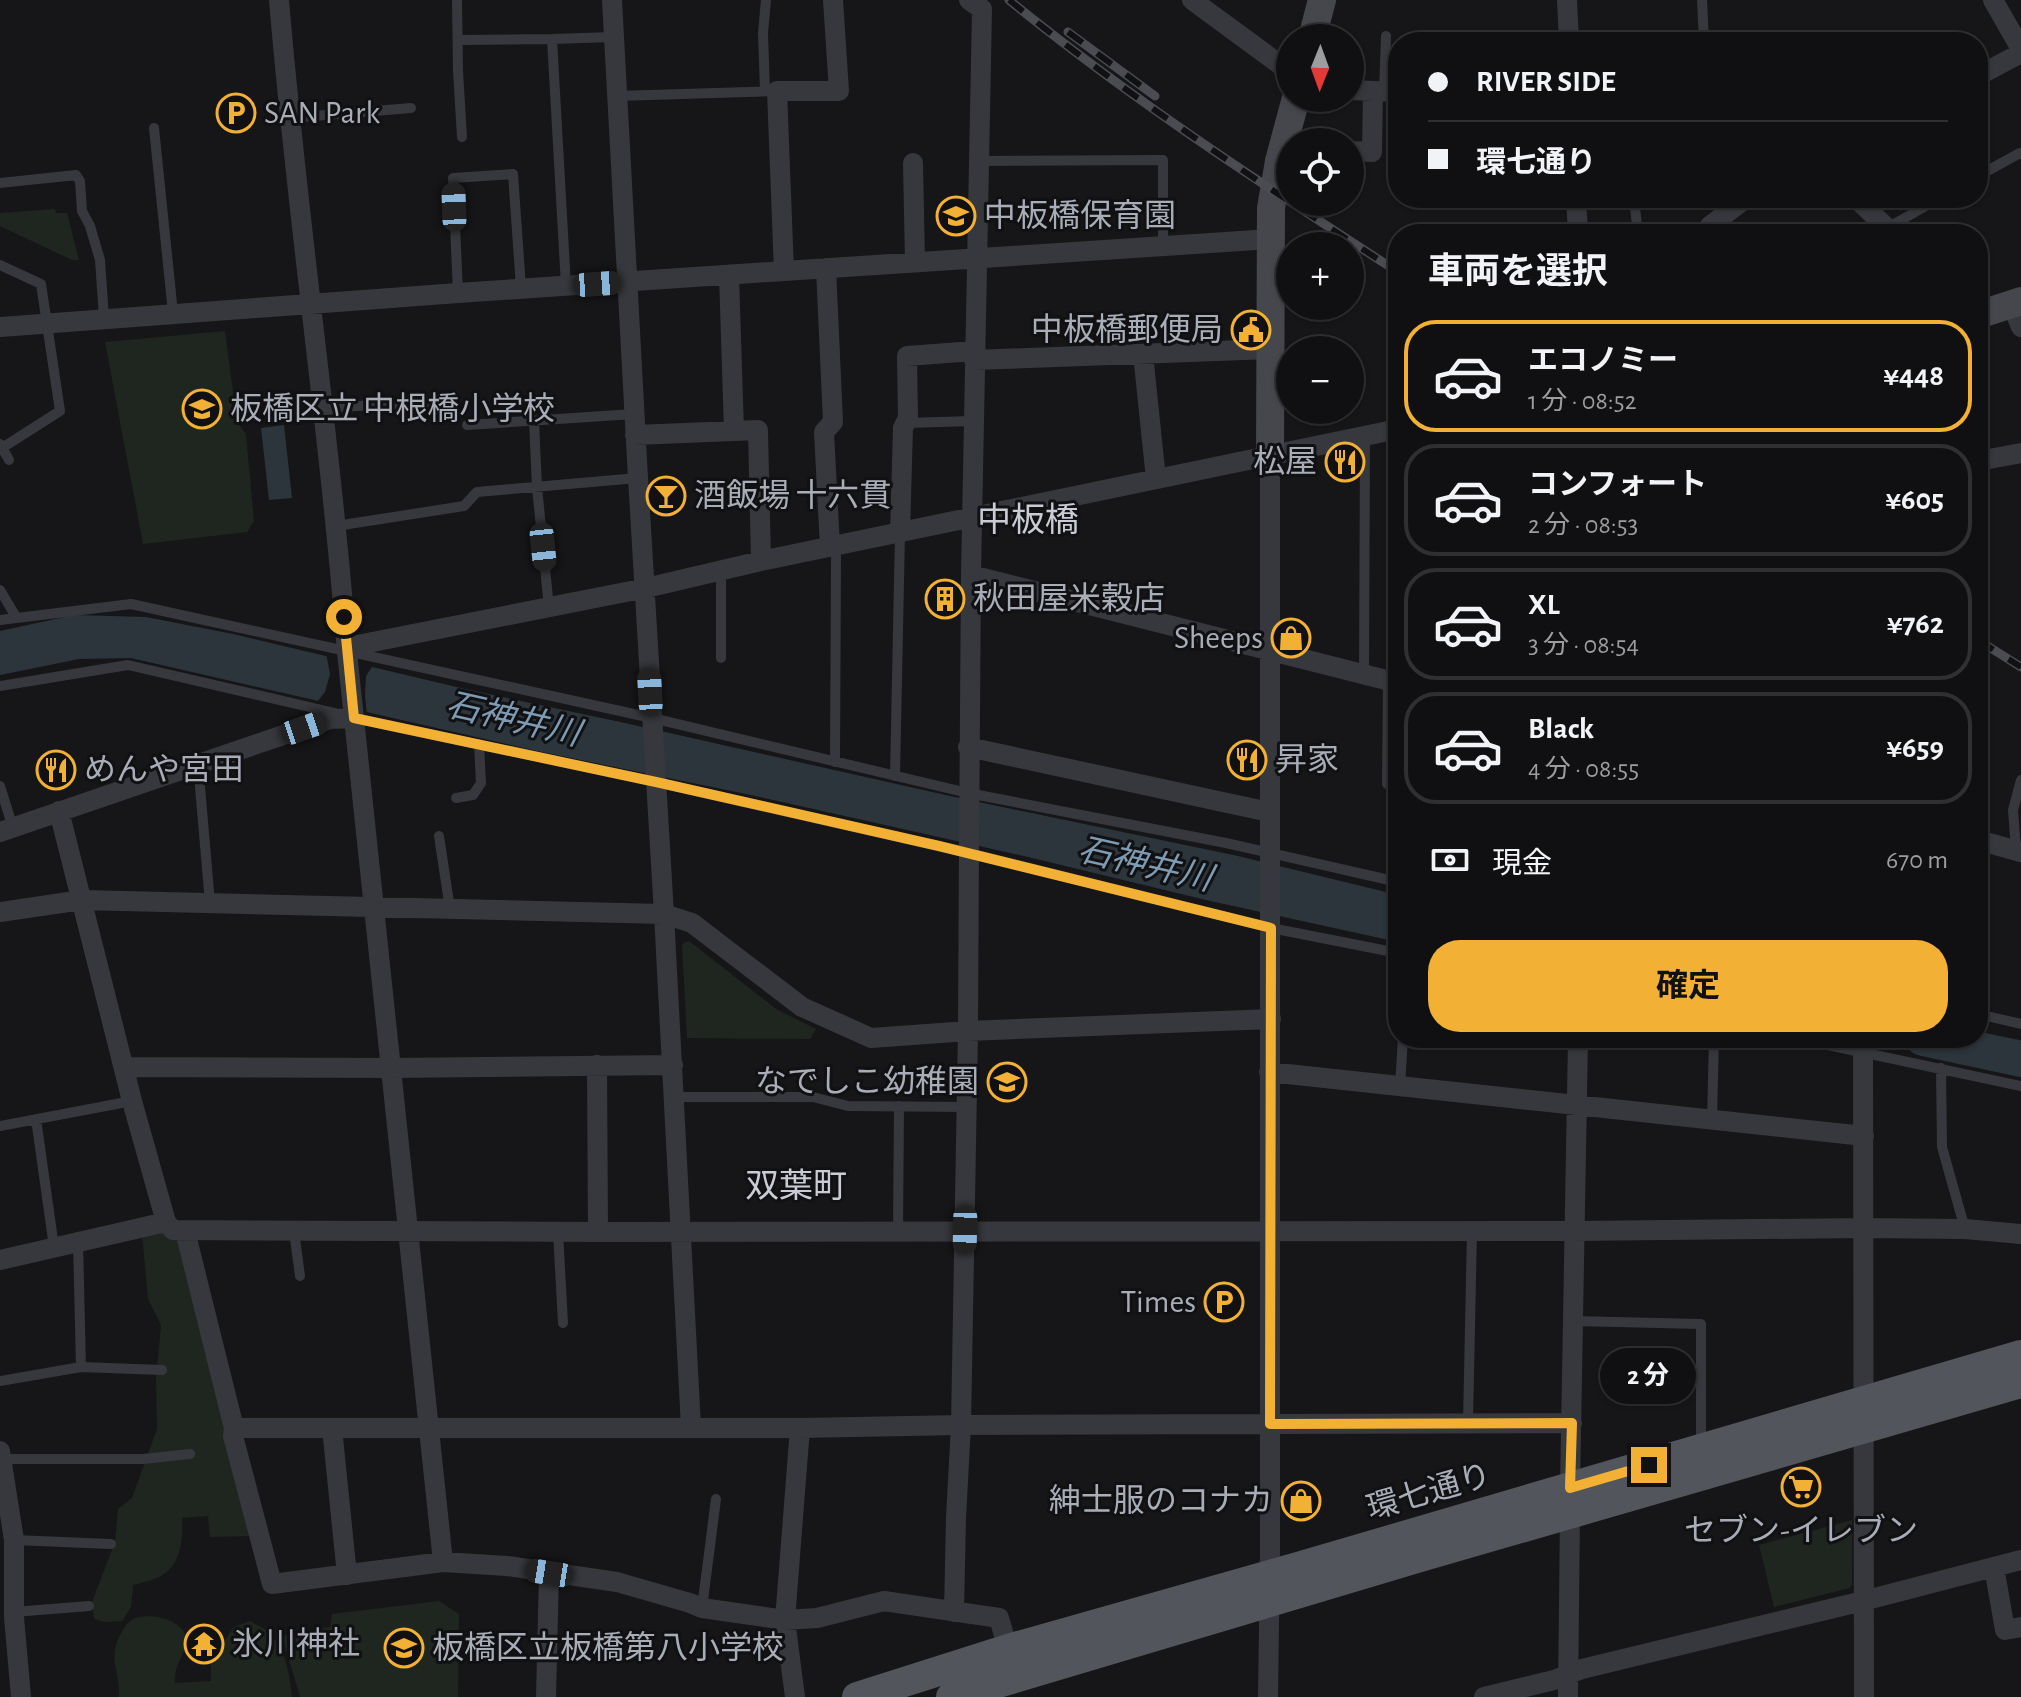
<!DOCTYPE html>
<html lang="ja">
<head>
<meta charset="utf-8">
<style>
	body { margin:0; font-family:"Alegreya Sans","Noto Sans JP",sans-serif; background:#1e1e20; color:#f1f3f6; height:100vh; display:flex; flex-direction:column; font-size:30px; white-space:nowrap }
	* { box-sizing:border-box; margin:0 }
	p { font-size:26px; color:#9c9d9f }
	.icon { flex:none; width:44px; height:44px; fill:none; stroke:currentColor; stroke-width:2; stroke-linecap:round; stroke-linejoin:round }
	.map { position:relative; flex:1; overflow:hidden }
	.panel { position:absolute; left:1388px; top:224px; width:600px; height:824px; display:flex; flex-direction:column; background:#101012; border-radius:32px; box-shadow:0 2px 6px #0004,0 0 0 2px #303032 }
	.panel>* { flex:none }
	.guide { position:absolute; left:1388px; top:32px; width:600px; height:176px; border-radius:32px; box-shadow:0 2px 6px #0004,0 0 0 2px #303032; display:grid; align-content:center; height:176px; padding:0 40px; background:#101012 }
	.needle { width:52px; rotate:181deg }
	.controls { position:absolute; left:1276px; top:24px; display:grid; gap:16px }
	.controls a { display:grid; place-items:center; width:88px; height:88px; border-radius:50%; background:#101012; box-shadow:0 2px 6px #0004,0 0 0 2px #303032; font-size:40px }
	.end { position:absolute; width:36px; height:36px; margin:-18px; border:10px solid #f2b134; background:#111; box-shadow:0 0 0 4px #111 }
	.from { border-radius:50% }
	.bubble { position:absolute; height:56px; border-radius:28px; background:#101012; box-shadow:0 2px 6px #0004,0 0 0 2px #303032; font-size:26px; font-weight:700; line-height:56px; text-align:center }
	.car { position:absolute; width:24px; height:48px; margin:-24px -12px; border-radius:10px; box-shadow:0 0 6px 2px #0007; background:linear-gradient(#222 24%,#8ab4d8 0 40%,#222 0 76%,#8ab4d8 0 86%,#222 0) }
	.guide b { display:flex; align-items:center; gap:28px; height:76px; font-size:30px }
	.guide b+b { border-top:2px solid #303032 }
	.guide i { width:20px; height:20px; background:#f1f3f6 }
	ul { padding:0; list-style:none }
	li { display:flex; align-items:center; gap:24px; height:112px; margin:0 16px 12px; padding:0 24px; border:4px solid #303032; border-radius:32px }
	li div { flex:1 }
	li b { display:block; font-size:30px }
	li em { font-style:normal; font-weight:700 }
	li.active { border-color:#f2b134 }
	li>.icon { width:72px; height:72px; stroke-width:1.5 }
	h2 { padding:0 40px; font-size:36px; line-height:96px }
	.pay { display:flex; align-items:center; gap:20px; height:88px; padding:0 40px; font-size:30px }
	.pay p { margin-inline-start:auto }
	.primary-button { display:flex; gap:16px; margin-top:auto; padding:16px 40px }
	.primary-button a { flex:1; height:92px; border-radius:32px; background:#f2b134; color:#111; font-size:32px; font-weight:700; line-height:92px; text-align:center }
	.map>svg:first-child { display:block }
	.green { fill:#1e261f }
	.water { fill:#2c353c }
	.pier { fill:#161618 }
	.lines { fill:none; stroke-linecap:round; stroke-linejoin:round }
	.river { stroke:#2c353c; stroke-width:36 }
	.lane { stroke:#37383d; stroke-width:10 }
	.street { stroke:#37383d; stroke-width:20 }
	.secondary { stroke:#45474d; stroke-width:28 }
	.primary { stroke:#53555c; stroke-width:30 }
	.rail-casing { stroke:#4a4c52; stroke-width:9 }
	.rail { stroke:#111113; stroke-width:6; stroke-dasharray:18; stroke-linecap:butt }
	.route { stroke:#f2b134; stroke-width:10 }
	.labels { text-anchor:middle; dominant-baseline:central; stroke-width:6; stroke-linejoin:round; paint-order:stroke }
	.poi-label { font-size:32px; fill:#a8adb8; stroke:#111113; text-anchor:start }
	.street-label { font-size:32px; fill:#a8adb8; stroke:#111113 }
	.neighbourhood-label { font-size:34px; fill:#c9ccd4; stroke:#111113 }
	.water-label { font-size:34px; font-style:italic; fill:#7f9bb3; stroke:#111113 }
</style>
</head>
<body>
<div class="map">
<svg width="2021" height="1697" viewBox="0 0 2021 1697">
	<rect width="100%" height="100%" fill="#161618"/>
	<path class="green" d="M 55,209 L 56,213 L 67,213 L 79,260 L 72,260 L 0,226 L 0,213 Z
		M 225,331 L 237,422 L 246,434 L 254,521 L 247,532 L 143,544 L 105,342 Z
		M 689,941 L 776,1009 L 816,1029 L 810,1039 L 687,1038 L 682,944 Z
		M 165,1231 L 179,1238 L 255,1536 L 210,1537 L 208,1516 L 182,1518 C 183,1540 181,1567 159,1577 C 151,1581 141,1583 133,1585 L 131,1607 L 122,1621 L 105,1622 L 94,1619 L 92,1602 L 115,1542 L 118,1509 L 132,1498 L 157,1429 L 156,1379 L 161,1325 L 148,1299 L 142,1234 Z
		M 1852,1520 L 1852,1584 L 1850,1588 L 1774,1607 L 1759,1545 Z
		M 439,1601 L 459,1614 L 458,1697 L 300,1697 L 282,1636 L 330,1627 L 332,1614 Z
		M 149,1616 C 168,1617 194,1627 184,1651 C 179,1663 174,1669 175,1683 L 211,1681 L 211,1661 L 234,1627 L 250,1621 C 255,1624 262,1627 267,1631 C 285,1646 290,1675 292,1697 L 119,1697 C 120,1669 106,1657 123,1630 C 130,1618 136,1617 149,1616 Z"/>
	<path class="water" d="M 284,425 L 292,498 L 269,500 L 261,428 Z
		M 74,615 L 146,617 L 233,634 L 465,689 L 625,723 L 950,796 L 1238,856 L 1398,895 L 1398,942 L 1206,900 L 1024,856 L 746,794 L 537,751 L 131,658 L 79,659 L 0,675 L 0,631 Z"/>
	<path class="pier" d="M 326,653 L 374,664 L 366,676 L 365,695 L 367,715 L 316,703 L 325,692 L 330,674 Z"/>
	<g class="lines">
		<path class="river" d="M 1923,1038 L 2021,1059"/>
		<path class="lane" d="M 457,0 L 458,71 L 462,137
			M 1702,0 L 1704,42
			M 458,40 L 552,39
			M 765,91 L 763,33 L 766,0
			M 1384,92 L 1386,36
			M 617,96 L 777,91
			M 289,118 L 411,108
			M 154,128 L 173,313
			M 980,161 L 1163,160 L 1163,246
			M 1978,176 L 2020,153 L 2021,154
			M 0,183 L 76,175 L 80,181 L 82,211 L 90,226 L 100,260 L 104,318
			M 1634,199 L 1638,234
			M 1887,228 L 1940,198
			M 1490,234 L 1515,234
			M 0,265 L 41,284 L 60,411 L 2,448
			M 566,286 L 552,39 L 614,37
			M 458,293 L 453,178 L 513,174 L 521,288
			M 322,408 L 430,402
			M 534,421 L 537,487 L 549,608
			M 906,423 L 973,421
			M 467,425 L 634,414
			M 0,444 L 9,460
			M 336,526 L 464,506 L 477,492 L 638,478
			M 830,547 L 836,556 L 835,762
			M 0,590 L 16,617
			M 0,620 L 131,604 L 652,718 L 968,793 L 1226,843 L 1398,882
			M 721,658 L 721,570
			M 1364,675 L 1365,436
			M 0,686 L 128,665 L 335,713
			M 354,718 L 656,782 L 969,853 L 1271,928 L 1398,953
			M 198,764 L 210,903
			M 895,776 L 900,533
			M 1387,784 L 1388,680
			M 0,786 L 13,828
			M 456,798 L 473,795 L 481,783 L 479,744
			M 439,836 L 450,909
			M 2016,850 L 2013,810 L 2021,780
			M 1978,1014 L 2021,1024
			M 1795,1038 L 2021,1086
			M 1941,1068 L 1942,1147 L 1965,1229
			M 1400,1086 L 1403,1038
			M 675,1097 L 813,1097 L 848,1106 L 967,1107
			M 36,1119 L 54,1247
			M 1712,1120 L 1714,1038
			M 0,1126 L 132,1101
			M 294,1231 L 300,1276
			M 898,1231 L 899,1106
			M 558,1232 L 563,1323
			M 78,1241 L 81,1367
			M 1573,1321 L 1701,1324 L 1701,1443
			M 0,1381 L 81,1367 L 162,1370
			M 1468,1423 L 1472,1230
			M 3,1459 L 143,1459 L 190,1454
			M 14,1540 L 111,1544
			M 702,1608 L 716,1499
			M 14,1612 L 89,1606"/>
		<path class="street" d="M 279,0 C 297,218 330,434 347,652 L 443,1562
			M 612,0 L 638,478 L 664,914 L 692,923 L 802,1007 L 871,1038 L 968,1031 L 961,1425 L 956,1518 L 954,1612
			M 969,0 L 982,9 L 971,575
			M 1192,0 L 1290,72
			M 1567,0 L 1569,42
			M 1993,0 L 2021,49
			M 1978,76 L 2021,53
			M 1350,90 L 1398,92
			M 1350,151 L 1372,152 L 1373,91
			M 913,163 L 915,262
			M 1576,198 L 1578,234
			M 1856,198 L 1893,234
			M 1711,234 L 1710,226 L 1746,198
			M 826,268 L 833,422 L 824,432 L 830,547
			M 784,271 L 1271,239
			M 729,275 L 734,431
			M 2012,304 L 2021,327
			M 0,327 L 458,293 L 784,271 L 777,91 L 839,91 L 833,0
			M 1143,354 L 1156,479
			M 974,360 L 1271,349
			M 635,435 L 758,430 L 761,561
			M 1978,461 L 2021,453
			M 900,533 L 903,428 L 908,418 L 907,356 L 974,351
			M 347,647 L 646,588 L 761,561 L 1398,429
			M 968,747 L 1269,812
			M 59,811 L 132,1101 L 166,1222 L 173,1230 L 598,1232 L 1575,1231 L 1864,1228 L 1965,1229 L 2021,1234
			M 0,832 L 330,719 L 354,718
			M 1978,840 L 2021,852
			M 0,912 L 82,900 L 664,914 L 691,1427
			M 1271,1019 L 968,1031 C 969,879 969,727 971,575 L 1398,683
			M 1863,1038 L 1864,1697
			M 597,1065 L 598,1232
			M 124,1067 L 391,1068 L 673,1065
			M 1269,1072 L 1864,1136
			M 185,1231 L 234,1428 L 233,1436 L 272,1584 L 443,1562 L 507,1566 L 617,1582 L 690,1603 L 702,1608 L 785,1620 L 817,1618 L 884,1601 L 999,1618 L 1008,1649
			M 0,1260 L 166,1222
			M 234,1428 L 800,1428 L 961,1425 L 1572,1423
			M 332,1428 L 347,1575
			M 0,1451 L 14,1540 L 14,1617 L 21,1697
			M 1570,1488 L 1578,1038
			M 1994,1567 L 2005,1630 L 2021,1627
			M 546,1697 L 549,1573
			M 795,1697 L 785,1620 L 800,1428
			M 1268,1697 L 1270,1552 L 1270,456
			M 1484,1697 L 1554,1680 L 1582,1669 L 1863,1601 L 2021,1560
			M 1568,1697 L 1570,1513"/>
		<path class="secondary" d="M 1312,38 L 1322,0
			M 1978,315 L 2021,301
			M 1270,456 L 1271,208 L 1279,161 L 1296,98"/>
		<path class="primary" d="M 857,1697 L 1008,1649 L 1298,1567 L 2021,1355
			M 951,1697 L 1424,1556 L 2021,1383"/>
		<g class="rail-casing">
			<path id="rail" d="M 1009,0 C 1132,100 1265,186 1398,272
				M 1068,32 L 1155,96
				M 1978,640 L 2021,667"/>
		</g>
		<use href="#rail" class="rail"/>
	</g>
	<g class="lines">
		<path class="route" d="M 344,617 L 354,718 L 656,782 L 939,846 L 1271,928 L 1270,1424 L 1572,1423 L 1570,1488 L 1649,1465"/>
	</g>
	<defs>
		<g id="parking-ring" transform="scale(2)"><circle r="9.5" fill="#111113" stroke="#f2b134" stroke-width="1.5"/><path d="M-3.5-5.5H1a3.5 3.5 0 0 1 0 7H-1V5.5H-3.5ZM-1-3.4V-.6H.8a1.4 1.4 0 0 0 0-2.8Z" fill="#f2b134"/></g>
		<g id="school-ring" transform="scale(2)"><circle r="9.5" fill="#111113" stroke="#f2b134" stroke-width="1.5"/><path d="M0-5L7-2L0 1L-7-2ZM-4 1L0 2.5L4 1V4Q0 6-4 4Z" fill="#f2b134"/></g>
		<g id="civic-ring" transform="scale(2)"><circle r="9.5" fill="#111113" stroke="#f2b134" stroke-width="1.5"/><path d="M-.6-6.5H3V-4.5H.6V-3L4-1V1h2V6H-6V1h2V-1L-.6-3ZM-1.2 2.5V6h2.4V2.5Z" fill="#f2b134"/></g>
		<g id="restaurant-ring" transform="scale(2)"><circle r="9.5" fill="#111113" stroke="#f2b134" stroke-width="1.5"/><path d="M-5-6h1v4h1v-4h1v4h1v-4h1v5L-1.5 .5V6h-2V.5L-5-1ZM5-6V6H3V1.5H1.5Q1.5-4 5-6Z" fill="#f2b134"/></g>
		<g id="bar-ring" transform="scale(2)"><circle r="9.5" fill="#111113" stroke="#f2b134" stroke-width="1.5"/><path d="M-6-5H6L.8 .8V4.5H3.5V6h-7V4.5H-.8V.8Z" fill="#f2b134"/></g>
		<g id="building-ring" transform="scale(2)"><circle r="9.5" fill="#111113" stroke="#f2b134" stroke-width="1.5"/><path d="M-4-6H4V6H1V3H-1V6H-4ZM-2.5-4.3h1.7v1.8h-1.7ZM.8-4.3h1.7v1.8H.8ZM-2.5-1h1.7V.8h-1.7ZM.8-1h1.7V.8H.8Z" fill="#f2b134"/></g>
		<g id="shop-ring" transform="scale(2)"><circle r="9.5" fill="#111113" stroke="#f2b134" stroke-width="1.5"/><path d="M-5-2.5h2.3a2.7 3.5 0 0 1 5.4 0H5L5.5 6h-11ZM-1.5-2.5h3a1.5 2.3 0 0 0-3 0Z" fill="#f2b134"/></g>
		<g id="supermarket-ring" transform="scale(2)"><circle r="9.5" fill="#111113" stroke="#f2b134" stroke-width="1.5"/><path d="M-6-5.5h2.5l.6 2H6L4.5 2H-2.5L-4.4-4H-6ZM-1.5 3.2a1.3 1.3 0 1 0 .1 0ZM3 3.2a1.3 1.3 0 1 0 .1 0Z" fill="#f2b134"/></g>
		<g id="temple-ring" transform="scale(2)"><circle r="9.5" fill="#111113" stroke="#f2b134" stroke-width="1.5"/><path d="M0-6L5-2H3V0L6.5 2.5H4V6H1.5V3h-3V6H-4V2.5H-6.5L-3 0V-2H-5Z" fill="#f2b134"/></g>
	</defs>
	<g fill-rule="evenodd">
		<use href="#parking-ring" x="236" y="113"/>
		<use href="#school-ring" x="956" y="216"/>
		<use href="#civic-ring" x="1251" y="330"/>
		<use href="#school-ring" x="202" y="409"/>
		<use href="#restaurant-ring" x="1345" y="462"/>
		<use href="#bar-ring" x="666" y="496"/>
		<use href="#building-ring" x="945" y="599"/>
		<use href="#shop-ring" x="1291" y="638"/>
		<use href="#restaurant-ring" x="1247" y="760"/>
		<use href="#restaurant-ring" x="56" y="770"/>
		<use href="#school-ring" x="1007" y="1082"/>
		<use href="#parking-ring" x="1224" y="1302"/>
		<use href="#supermarket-ring" x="1801" y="1487"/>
		<use href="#shop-ring" x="1301" y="1501"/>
		<use href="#temple-ring" x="204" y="1644"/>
		<use href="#school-ring" x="404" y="1648"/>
	</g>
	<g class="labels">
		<g class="poi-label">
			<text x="264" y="113">SAN Park</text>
			<text x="984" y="216">中板橋保育園</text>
			<text x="1223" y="330" text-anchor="end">中板橋郵便局</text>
			<text x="230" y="409">板橋区立 中根橋小学校</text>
			<text x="1317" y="462" text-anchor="end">松屋</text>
			<text x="694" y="496">酒飯場 十六貫</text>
			<text x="973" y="599">秋田屋米穀店</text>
			<text x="1263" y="638" text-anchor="end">Sheeps</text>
			<text x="1275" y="760">昇家</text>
			<text x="84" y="770">めんや宮田</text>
			<text x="979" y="1082" text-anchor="end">なでしこ幼稚園</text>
			<text x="1196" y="1302" text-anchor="end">Times</text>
			<text x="1273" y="1501" text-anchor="end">紳士服のコナカ</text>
			<text x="1801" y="1531" text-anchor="middle">セブン-イレブン</text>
			<text x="232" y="1644">氷川神社</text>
			<text x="432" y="1648">板橋区立板橋第八小学校</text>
		</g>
		<g class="street-label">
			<text transform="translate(1429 1492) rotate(-16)">環七通り</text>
		</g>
		<g class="neighbourhood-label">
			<text x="1028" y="521">中板橋</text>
			<text x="796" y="1187">双葉町</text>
		</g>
		<g class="water-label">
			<text transform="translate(513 720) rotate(13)">石神井川</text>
			<text transform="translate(1145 865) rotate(13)">石神井川</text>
		</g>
	</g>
</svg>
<div class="controls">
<a><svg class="needle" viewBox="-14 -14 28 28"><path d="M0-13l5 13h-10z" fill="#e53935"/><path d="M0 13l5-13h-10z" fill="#9c9d9f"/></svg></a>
<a><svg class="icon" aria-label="locate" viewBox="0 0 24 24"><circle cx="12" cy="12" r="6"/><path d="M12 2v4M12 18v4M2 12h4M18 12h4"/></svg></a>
<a>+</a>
<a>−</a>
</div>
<i class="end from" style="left:344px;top:617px"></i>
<i class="end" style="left:1649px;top:1465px"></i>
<div class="bubble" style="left:1600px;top:1348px;width:96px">2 分</div>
<i class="car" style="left:454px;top:207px;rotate:358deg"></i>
<i class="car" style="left:597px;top:284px;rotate:86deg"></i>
<i class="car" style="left:543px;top:547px;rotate:174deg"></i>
<i class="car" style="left:650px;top:692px;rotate:357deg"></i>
<i class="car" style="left:304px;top:728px;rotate:71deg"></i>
<i class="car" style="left:965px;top:1230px;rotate:181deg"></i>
<i class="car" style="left:549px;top:1573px;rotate:279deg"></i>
<div class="guide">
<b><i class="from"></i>RIVER SIDE</b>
<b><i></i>環七通り</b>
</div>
<section class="panel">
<h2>車両を選択</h2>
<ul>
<li class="active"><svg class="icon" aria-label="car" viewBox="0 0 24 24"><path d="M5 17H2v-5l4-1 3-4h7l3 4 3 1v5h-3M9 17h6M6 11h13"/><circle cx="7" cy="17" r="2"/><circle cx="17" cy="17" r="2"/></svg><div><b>エコノミー</b><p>1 分 · 08:52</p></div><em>¥448</em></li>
<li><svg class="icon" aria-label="car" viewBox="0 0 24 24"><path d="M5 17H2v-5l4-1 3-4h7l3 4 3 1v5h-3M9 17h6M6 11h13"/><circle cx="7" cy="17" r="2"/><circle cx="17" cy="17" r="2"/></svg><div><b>コンフォート</b><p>2 分 · 08:53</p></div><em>¥605</em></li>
<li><svg class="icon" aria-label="car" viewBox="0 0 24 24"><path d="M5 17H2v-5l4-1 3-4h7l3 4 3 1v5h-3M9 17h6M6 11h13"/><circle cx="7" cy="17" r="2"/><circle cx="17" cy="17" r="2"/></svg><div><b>XL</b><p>3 分 · 08:54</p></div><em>¥762</em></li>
<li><svg class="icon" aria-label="car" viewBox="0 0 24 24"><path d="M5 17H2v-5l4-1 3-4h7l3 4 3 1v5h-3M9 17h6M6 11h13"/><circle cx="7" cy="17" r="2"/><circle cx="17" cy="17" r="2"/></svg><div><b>Black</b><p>4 分 · 08:55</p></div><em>¥659</em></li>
</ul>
<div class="pay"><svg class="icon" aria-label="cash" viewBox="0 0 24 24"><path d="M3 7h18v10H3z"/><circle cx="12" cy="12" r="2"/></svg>現金<p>670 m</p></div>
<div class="primary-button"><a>確定</a></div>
</section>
</div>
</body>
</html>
